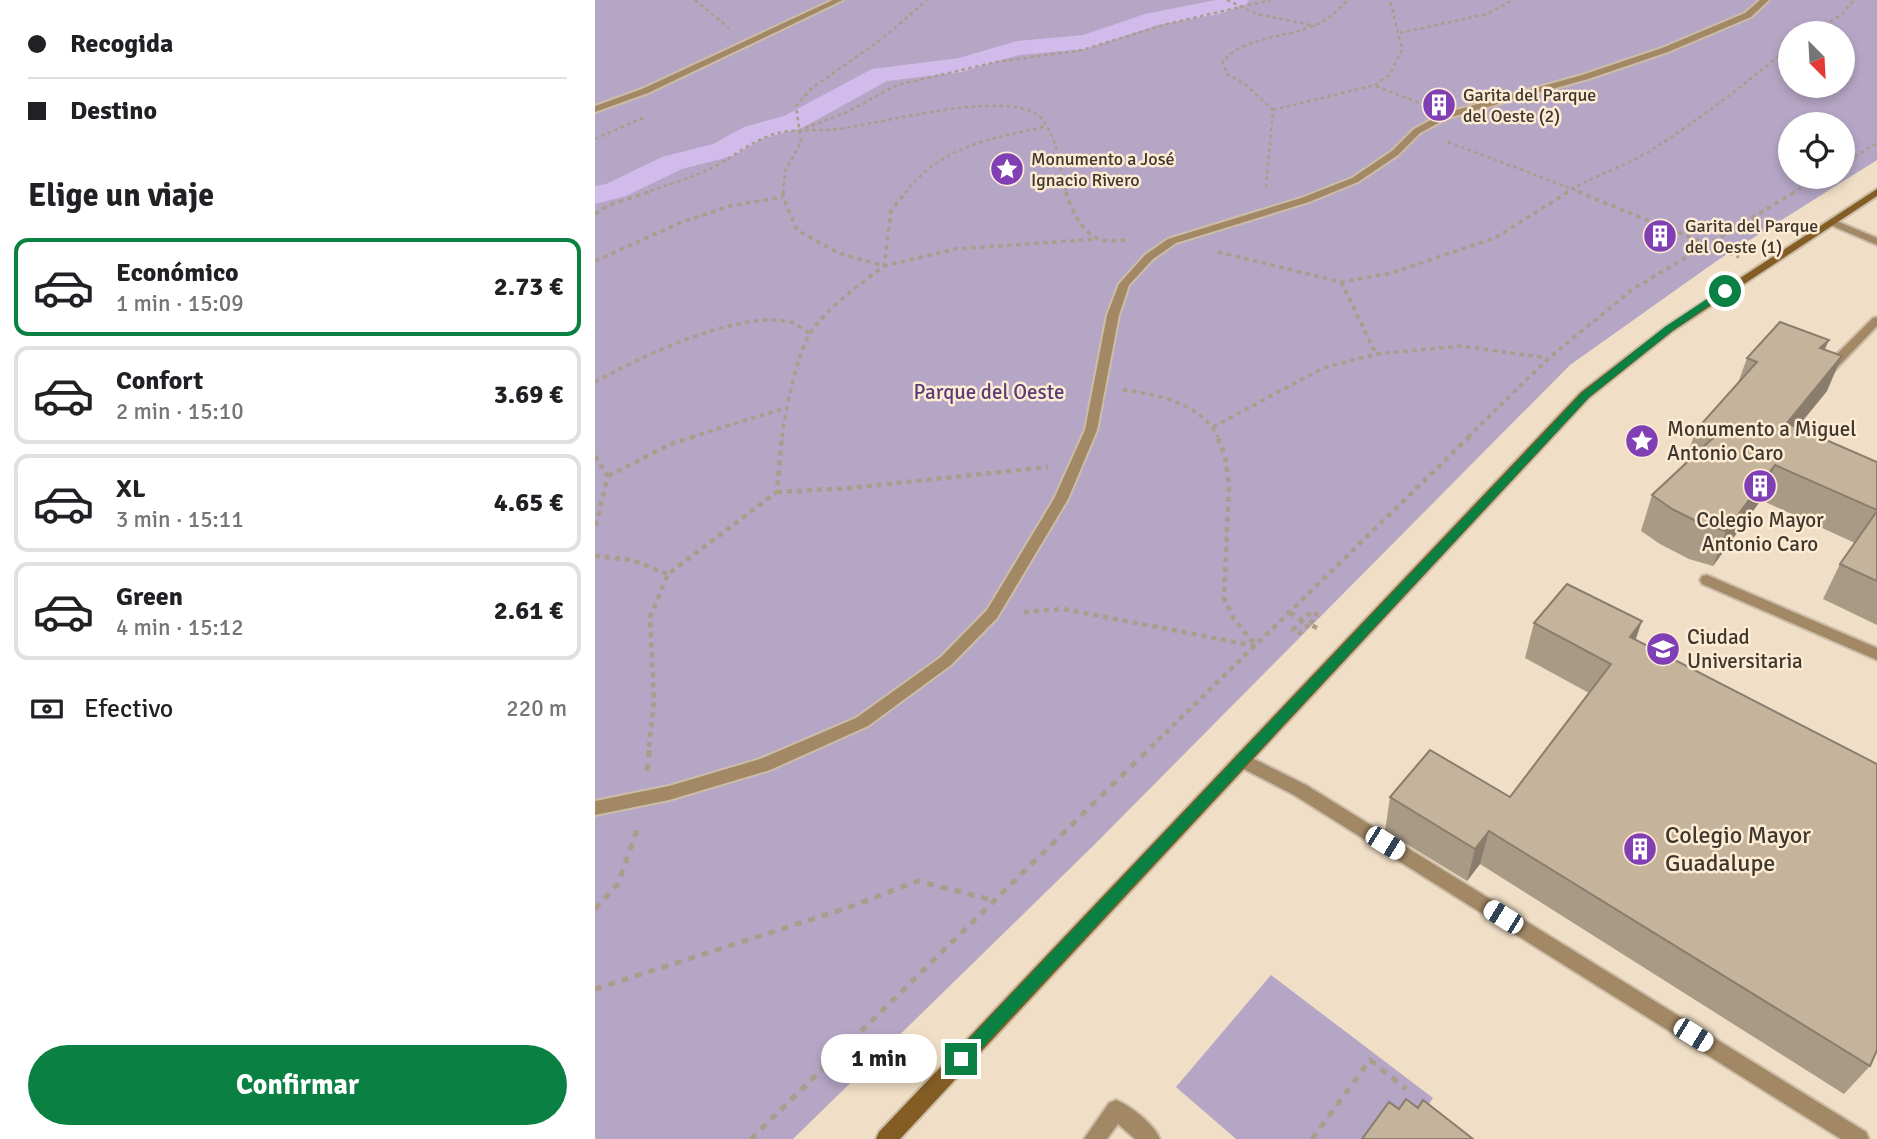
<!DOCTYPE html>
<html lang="es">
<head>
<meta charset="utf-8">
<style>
	body { margin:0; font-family:Signika,sans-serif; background:#f6f6f6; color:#202124; height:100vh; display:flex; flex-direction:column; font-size:26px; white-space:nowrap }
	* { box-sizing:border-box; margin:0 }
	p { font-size:23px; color:#757577 }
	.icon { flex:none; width:38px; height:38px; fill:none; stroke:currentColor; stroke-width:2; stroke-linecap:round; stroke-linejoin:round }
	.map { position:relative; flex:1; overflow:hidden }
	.panel { display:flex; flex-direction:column; background:#fff; width:595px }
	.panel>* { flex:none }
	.guide { display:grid; align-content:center; height:154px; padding:0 28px; background:#fff }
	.needle { width:46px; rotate:156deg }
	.fabs { position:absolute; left:1183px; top:21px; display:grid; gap:14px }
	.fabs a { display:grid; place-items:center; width:77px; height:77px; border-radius:50%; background:#fff; box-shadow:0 4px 10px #0003; font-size:35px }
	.end { position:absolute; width:32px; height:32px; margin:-16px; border:9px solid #0b8043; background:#fff; box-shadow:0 0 0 4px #fff }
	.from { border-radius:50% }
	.bubble { position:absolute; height:49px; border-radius:24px; background:#fff; box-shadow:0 4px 10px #0003; font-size:23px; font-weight:700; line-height:49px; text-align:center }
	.car { position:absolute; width:21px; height:42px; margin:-21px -10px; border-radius:9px; box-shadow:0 0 5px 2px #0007; background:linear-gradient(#fff 24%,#345 0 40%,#fff 0 76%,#345 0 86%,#fff 0) }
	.guide b { display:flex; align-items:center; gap:24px; height:66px; font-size:26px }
	.guide b+b { border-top:2px solid #e0e0e0 }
	.guide i { width:18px; height:18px; background:#202124 }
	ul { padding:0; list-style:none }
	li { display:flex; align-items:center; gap:21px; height:98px; margin:0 14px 10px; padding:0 14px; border:4px solid #e0e0e0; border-radius:14px }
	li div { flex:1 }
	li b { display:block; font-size:26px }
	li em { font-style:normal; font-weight:700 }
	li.active { border-color:#0b8043 }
	li>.icon { width:63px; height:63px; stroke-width:1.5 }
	h2 { padding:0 28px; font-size:32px; line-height:84px }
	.pay { display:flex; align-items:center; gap:18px; height:77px; padding:0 28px; font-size:26px }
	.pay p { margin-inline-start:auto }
	.button { display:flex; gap:14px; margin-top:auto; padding:14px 28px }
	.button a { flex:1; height:80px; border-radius:42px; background:#0b8043; color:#fff; font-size:28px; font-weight:700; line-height:80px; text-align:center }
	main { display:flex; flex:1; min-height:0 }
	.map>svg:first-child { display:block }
	.green { fill:#b5a6c5; fill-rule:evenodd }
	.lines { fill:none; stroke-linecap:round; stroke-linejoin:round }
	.canal { fill:#d1bbea; fill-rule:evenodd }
	.service-casing { stroke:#ccbda8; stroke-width:4 }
	.pedestrian-casing { stroke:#ccbda8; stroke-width:4 }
	.minor-casing { stroke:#ccbda8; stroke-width:4 }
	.secondary-casing { stroke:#ccbda8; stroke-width:4 }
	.path-far3 { stroke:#ab9d8b; stroke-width:2.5; stroke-dasharray:3.5 3.5; stroke-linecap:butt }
	.path-far2 { stroke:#ab9d8b; stroke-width:3.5; stroke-dasharray:4.5 4.5; stroke-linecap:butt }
	.path-far1 { stroke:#ab9d8b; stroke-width:4.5; stroke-dasharray:5 5; stroke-linecap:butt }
	.path { stroke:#ab9d8b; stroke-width:5; stroke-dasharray:7 7; stroke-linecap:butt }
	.service { fill:#a38865; fill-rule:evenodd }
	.pedestrian { fill:#a38865; fill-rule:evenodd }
	.minor { fill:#a38865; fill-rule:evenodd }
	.secondary { fill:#835d24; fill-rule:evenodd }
	.wall { fill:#a99a86 }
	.shaded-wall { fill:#8a7d6d }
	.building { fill:#c5b39c; stroke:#8a7d6d; stroke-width:2 }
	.route { fill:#0b8043 }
	.labels { text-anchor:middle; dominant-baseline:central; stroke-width:5; stroke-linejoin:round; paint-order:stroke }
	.far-poi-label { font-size:18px; fill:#3e372e; stroke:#feebd3; text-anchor:start }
	.park-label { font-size:21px; fill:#5a3c76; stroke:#feebd3 }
	.poi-label { font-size:21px; fill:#3e372e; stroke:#feebd3; text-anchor:start }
	.near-poi-label { font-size:24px; fill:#3e372e; stroke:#feebd3; text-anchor:start }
</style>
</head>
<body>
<main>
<section class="panel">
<div class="guide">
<b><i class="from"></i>Recogida</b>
<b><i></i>Destino</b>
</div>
<h2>Elige un viaje</h2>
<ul>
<li class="active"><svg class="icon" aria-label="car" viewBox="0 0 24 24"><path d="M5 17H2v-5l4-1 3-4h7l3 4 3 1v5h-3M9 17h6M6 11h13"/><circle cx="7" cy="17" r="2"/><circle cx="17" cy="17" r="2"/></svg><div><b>Económico</b><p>1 min · 15:09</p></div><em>2.73 €</em></li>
<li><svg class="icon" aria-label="car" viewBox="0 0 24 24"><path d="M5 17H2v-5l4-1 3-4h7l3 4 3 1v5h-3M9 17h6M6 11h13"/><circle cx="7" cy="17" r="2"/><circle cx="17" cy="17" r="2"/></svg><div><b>Confort</b><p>2 min · 15:10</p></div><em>3.69 €</em></li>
<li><svg class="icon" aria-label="car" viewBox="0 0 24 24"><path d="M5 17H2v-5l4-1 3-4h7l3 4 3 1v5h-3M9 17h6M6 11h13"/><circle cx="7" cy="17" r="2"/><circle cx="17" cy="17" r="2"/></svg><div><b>XL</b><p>3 min · 15:11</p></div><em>4.65 €</em></li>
<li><svg class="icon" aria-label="car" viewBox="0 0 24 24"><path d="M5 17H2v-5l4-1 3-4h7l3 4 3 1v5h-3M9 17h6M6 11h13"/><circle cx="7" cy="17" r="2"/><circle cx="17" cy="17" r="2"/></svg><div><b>Green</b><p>4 min · 15:12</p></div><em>2.61 €</em></li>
</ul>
<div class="pay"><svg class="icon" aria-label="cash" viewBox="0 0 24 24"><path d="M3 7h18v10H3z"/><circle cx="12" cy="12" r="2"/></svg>Efectivo<p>220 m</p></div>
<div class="button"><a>Confirmar</a></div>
</section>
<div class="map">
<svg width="1282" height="1139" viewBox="0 0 1282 1139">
	<rect width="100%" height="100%" fill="#f0dec6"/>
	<path class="green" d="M 0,0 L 1282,0 L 1282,160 L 1123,260 L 975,365 L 499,845 L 198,1139 L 0,1139 ZM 1195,33 L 1248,33 L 1248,86 L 1195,86 ZM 1195,124 L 1248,124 L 1248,177 L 1195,177 Z
		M 676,975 L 838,1098 L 817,1129 L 777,1139 L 641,1139 L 581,1087 Z"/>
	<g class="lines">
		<path class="canal" d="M 621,0 L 654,0 L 651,5 L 624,14 L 563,25 L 491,49 L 424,55 L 367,72 L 292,81 L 207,128 L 167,139 L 138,156 L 87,169 L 31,196 L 0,204 L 0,186 L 11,184 L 67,157 L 118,144 L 149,127 L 189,116 L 277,69 L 364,58 L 422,41 L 488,35 L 550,14 Z"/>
		<g class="service-casing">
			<path id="service" d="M 1282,317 L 1282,326 L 1238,372 L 1230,372 L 1230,366 L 1278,318 Z
				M 1112,575 L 1282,648 L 1282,660 L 1107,584 L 1105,580 L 1107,576 Z
				M 647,753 L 711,785 L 1271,1132 L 1274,1139 L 1246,1139 L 699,795 L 641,765 L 639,760 L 641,755 Z
				M 521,1100 C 536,1106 559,1124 565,1139 L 540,1139 L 523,1124 L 512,1139 L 489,1139 L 514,1103 Z"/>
		</g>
		<g class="pedestrian-casing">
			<path id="pedestrian" d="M 1165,0 L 1174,0 L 1156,17 L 1073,52 L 993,79 L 853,118 L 825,133 L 803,155 L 763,182 L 714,202 L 581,243 L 558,259 L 534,285 L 524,315 L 502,430 L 473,499 L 402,618 L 356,665 L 273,726 L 175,770 L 74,800 L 0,815 L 0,801 L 74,786 L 165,759 L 261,718 L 346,657 L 392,610 L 459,499 L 490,430 L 512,315 L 524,284 L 550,255 L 573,239 L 706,198 L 757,178 L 797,151 L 819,129 L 847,114 L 987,75 L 1067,48 L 1150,13 Z"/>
		</g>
		<g class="minor-casing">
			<path id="minor" d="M 238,0 L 248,0 L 53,93 L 0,112 L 0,106 L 47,89 Z
				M 1237,219 L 1282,238 L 1282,245 L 1233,224 L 1232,222 Z"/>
		</g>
		<g class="secondary-casing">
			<path id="secondary" d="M 1282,189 L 1282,196 L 1078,331 L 994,398 L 305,1139 L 281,1139 L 284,1132 L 986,392 L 1070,327 Z"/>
		</g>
		<path class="path-far3" d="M 100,0 L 134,28
			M 632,0 L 662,14 L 720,26
			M 805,33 L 892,14 L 918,0
			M 1217,33 L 1246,15 L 1259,0
			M 781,86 L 825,103
			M 678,110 L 780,85 L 795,74 L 807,50 L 795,0
			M 210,128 L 250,113 L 302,85 L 401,62 L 487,50 L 572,24 L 676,0
			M 0,139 L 50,117
			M 853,142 L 988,193
			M 1248,164 L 1282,143
			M 671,187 L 678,110 L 650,84 L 632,74 L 627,61 C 633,57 638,51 645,48 C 683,30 724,37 752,0
			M 49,193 C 72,185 97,178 119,167 C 139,156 157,141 179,134 C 200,128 222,132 243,129 C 284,124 417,87 446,118 C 463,137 465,170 472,193
			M 188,193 L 190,171 L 206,142 L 201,106 L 217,88 L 288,38 L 332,0
			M 310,193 C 347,145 396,139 452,126
			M 970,193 C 999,175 1033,166 1061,147 C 1108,117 1152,82 1195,47
			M 1197,193 L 1225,177"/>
		<path class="path-far2" d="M 188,192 L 188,197 L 202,230 L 243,253 L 289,266 L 360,249 L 503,239
			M 471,192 C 477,210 486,234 507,240 C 515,242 526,240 535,240
			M 983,192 L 1144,257
			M 0,214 L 14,205 L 54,192
			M 623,252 L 746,282 L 796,273 L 900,238 L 973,192
			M 0,261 L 87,222 L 135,206 L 188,197
			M 746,282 L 781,354
			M 0,382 C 47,356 137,313 191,321 C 200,322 208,329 215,334
			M 528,390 C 562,394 607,404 623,437
			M 618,427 L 728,368 L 781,354 L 866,346 L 953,358
			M 96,437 L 190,408
			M 187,437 C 190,412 202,353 216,332 C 235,305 263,286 289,266 L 296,211 L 311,192
			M 873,437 L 954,358 L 1038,289 L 1200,192"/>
		<path class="path-far1" d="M 0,456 L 13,476 L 0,528
			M 13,476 L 78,443 L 102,436
			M 182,492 L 255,488 L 453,467
			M 0,556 L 37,560 L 73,574
			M 429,612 L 468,609 L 661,646 L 638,618 L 629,598 L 634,485 L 630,456 L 622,436
			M 695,613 L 707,620
			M 714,624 L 705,633 L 698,630 L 717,611 L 723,615
			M 722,628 L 714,624 L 723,615
			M 54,747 L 59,701 L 55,617 L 73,574 L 182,492 L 187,436
			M 556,747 L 875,436"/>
		<path class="path" d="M 52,771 L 55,745
			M 0,909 L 23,884 L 44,824
			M 0,989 L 252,908 L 323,881 L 401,901
			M 156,1139 L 558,745
			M 717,1139 L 775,1060 L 811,1089"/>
		<use href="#service" class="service"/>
		<use href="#pedestrian" class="pedestrian"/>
		<use href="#minor" class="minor"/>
		<use href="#secondary" class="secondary"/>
	</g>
	<path class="wall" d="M 1229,350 L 1232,391 L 1202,428 L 1282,462 L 1282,625 L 1228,599 L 1245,564 L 1260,543 L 1166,500 L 1118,566 L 1094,559 L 1065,544 L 1046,531 L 1057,495 L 1089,465 L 1101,430 L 1143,383 L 1152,358 Z
		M 939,623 L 1040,640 L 1275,1066 L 1249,1094 L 885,864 L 872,881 L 790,831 L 795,797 L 915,797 L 994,693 L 930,658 Z"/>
	<path class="shaded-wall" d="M 1234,340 L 1219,374 L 1225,348 Z
		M 1247,356 L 1232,391 L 1177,458 L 1192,423 Z
		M 1180,465 L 1166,500 L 1118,566 L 1131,531 Z
		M 1047,621 L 1035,656 L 1035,637 Z
		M 894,831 L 885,864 L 872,881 L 880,849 Z"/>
	<path class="building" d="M 1185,322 L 1234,340 L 1225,348 L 1247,356 L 1192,423 L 1282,462 L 1282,510 L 1180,465 L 1131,531 L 1107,524 L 1077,509 L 1057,495 L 1119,437 L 1101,430 L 1162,362 L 1152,358 Z
		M 1282,511 L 1282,581 L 1245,564 Z
		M 972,584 L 1047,621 L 1035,637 L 1282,764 L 1282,1050 L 1275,1066 L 894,831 L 880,849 L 795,797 L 835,750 L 915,797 L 1016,664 L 939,623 Z
		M 811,1099 L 823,1108 L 828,1100 L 878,1139 L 767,1139 L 794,1102 L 804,1109 Z"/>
	<path class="route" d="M 1127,289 L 1135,291 L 1077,331 L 994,397 L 371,1065 L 366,1067 L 360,1065 L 358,1059 L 360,1054 L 987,393 L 1070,327 Z"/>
	<defs>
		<g id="building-disc" transform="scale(1.75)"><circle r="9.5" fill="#803fb4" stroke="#feebd3"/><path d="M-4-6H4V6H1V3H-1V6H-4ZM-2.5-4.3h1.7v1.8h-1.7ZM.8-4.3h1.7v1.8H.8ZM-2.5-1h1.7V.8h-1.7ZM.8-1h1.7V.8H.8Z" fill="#fff"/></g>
		<g id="sight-disc" transform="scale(1.75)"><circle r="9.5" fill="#803fb4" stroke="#feebd3"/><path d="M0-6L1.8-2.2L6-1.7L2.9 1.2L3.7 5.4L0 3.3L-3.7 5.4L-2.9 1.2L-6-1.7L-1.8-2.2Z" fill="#fff"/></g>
		<g id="university-disc" transform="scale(1.75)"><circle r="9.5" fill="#803fb4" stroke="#feebd3"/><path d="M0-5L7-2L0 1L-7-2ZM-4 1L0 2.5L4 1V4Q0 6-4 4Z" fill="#fff"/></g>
	</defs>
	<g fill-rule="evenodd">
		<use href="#building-disc" x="844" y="105"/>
		<use href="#sight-disc" x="412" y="169"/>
		<use href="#building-disc" x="1065" y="236"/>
		<use href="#sight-disc" x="1047" y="441"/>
		<use href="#building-disc" x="1165" y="486"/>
		<use href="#university-disc" x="1068" y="649"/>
		<use href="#building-disc" x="1045" y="849"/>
	</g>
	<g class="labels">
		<g class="far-poi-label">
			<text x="868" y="95">Garita del Parque<tspan x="868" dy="21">del Oeste (2)</tspan></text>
			<text x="436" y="159">Monumento a José<tspan x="436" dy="21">Ignacio Rivero</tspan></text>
			<text x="1090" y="226">Garita del Parque<tspan x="1090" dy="21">del Oeste (1)</tspan></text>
		</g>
		<g class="park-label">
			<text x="394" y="392">Parque del Oeste</text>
		</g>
		<g class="poi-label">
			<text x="1072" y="429">Monumento a Miguel<tspan x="1072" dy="24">Antonio Caro</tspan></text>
			<text x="1165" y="520" text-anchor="middle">Colegio Mayor<tspan x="1165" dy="24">Antonio Caro</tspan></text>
			<text x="1092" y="637">Ciudad<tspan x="1092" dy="24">Universitaria</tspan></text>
		</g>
		<g class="near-poi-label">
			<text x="1070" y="835">Colegio Mayor<tspan x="1070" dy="28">Guadalupe</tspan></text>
		</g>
	</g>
</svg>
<div class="fabs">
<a><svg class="needle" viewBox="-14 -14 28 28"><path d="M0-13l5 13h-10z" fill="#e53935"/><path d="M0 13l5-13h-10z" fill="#757577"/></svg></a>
<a><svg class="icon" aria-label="locate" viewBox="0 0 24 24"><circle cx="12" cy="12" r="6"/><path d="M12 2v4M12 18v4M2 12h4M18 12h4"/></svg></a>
</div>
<i class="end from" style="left:1130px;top:291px"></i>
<i class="end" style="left:366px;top:1059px"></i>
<div class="bubble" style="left:226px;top:1034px;width:116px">1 min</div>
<i class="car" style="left:790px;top:843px;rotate:122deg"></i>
<i class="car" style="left:908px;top:917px;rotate:302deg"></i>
<i class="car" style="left:1098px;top:1035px;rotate:122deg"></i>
</div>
</main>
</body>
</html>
